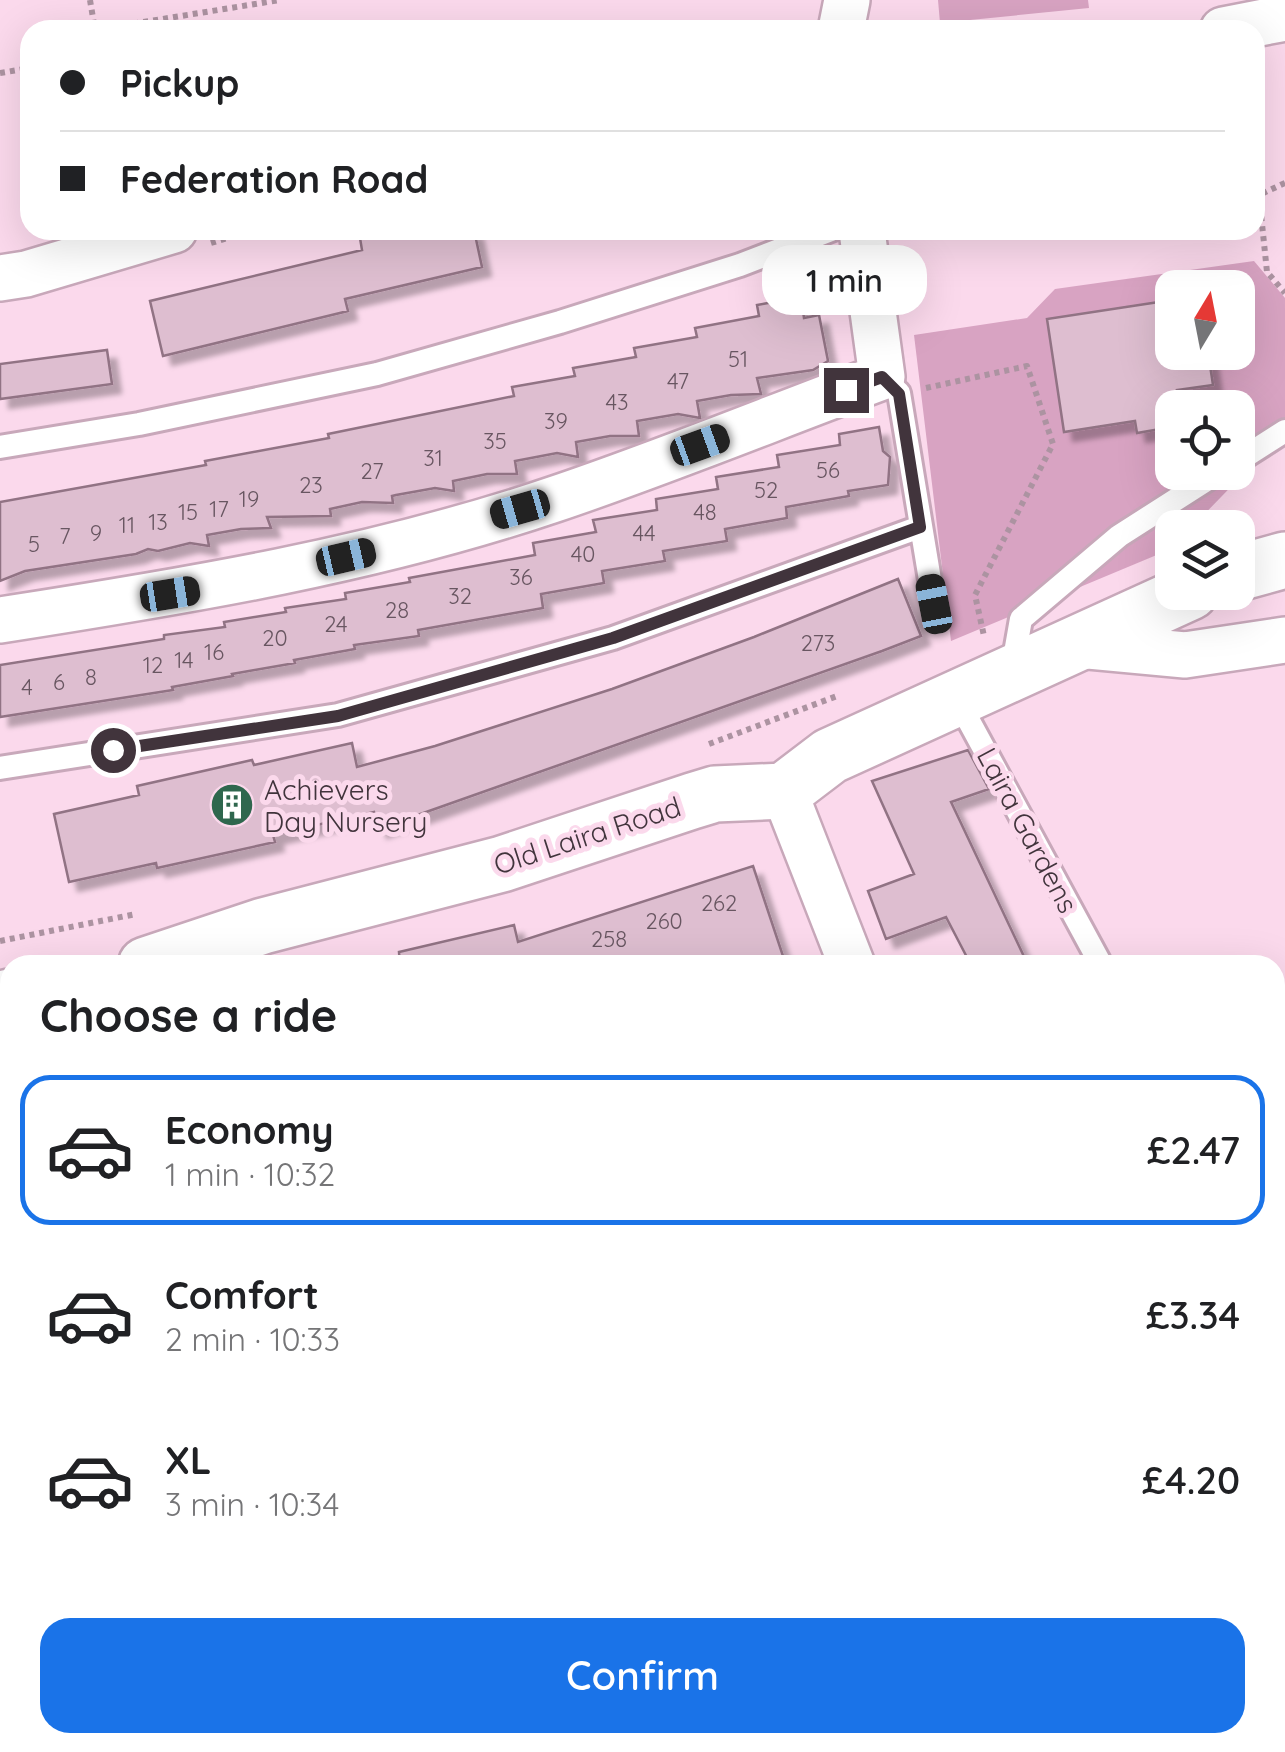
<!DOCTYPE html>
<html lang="en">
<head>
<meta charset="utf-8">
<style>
	body { margin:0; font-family:Quicksand,sans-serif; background:#f2f2f2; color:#202124; height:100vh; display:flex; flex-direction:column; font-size:38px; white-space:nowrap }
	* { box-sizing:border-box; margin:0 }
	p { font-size:32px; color:#757577 }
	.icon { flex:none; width:55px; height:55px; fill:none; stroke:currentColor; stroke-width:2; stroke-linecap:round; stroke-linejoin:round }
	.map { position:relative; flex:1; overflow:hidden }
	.sheet { position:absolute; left:0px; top:955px; width:1285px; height:798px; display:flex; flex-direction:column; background:#fff; border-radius:30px 30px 0 0; box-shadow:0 10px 40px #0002 }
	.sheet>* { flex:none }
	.guide { position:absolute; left:20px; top:20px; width:1245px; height:220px; border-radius:30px; box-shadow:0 10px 40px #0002; display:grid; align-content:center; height:220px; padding:0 40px; background:#fff }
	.needle { width:65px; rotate:10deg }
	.buttons { position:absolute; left:1155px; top:270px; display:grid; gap:20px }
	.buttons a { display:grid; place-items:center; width:100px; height:100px; border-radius:20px; background:#fff; box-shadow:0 10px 40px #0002; font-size:50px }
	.end { position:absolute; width:45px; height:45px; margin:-22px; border:12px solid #41343c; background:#fff; box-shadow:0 0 0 5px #fff }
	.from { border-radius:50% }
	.bubble { position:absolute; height:70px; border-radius:30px; background:#fff; box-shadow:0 10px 40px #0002; font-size:32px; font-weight:600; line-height:70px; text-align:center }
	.car { position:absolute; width:30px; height:60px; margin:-30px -15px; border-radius:12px; box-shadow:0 0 8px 2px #0007; background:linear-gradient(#222 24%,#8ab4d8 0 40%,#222 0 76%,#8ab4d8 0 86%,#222 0) }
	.guide b { display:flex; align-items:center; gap:35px; height:95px; font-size:38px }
	.guide b+b { border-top:2px solid #e0e0e0 }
	.guide i { width:25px; height:25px; background:#202124 }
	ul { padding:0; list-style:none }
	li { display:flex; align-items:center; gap:30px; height:150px; margin:0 20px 15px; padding:0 20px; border:5px solid transparent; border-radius:30px }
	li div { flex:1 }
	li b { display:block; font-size:38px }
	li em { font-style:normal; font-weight:600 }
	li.selected { border-color:#1a73e8 }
	li>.icon { width:90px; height:90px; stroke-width:1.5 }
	h2 { padding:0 40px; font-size:45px; line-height:120px }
	.button { display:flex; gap:20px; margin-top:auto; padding:20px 40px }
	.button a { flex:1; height:115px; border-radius:30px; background:#1a73e8; color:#fff; font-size:40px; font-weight:600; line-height:115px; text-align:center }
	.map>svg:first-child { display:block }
	.built { fill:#f3cbe2 }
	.green { fill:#d8a3c2; fill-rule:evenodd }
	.building { fill:#debed0; stroke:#917384; stroke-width:2.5; filter:url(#shadow) }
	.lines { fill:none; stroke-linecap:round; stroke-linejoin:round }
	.service-casing { stroke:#c8a8ba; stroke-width:28 }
	.minor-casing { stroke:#c8a8ba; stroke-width:50 }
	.secondary-casing { stroke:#c8a8ba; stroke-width:60 }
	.path { stroke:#ac93a1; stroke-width:6; stroke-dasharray:5 5; stroke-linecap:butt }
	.service { stroke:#fff; stroke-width:22 }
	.minor { stroke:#fff; stroke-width:45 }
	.secondary { stroke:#fff; stroke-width:55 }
	.rail-casing { stroke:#5d4d57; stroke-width:11 }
	.rail { stroke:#fbd9ec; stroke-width:8; stroke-dasharray:22; stroke-linecap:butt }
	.route { stroke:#41343c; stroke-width:12 }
	.labels { text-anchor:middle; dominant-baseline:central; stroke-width:10; stroke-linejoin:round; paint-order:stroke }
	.number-label { font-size:22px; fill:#685661 }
	.poi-label { font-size:28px; fill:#41343c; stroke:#fbd9ec; text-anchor:start }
	.street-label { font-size:28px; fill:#41343c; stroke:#fbd9ec }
</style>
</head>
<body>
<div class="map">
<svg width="1285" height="1752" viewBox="0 0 1285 1752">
	<defs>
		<filter id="shadow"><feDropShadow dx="9" dy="9" stdDeviation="2.5" flood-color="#0004"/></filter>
	</defs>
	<rect width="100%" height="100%" fill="#fbd9ec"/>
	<path class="built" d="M 0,1576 L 10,1578 L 5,1713 L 0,1713 Z
		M 1275,1630 L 1285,1630 L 1285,1752 L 0,1752 L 0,1734 L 10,1735 L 10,1742 L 1275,1742 Z"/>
	<path class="green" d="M 938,0 L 1088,0 L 1089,8 L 940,23 Z
		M 1254,261 L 1285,298 L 1285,436 L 1251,466 L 1192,527 L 1172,528 L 1171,549 L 951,641 L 914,335 L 1027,318 L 1055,289 ZM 1172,288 L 1238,288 L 1238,352 L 1172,352 ZM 1172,408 L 1238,408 L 1238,472 L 1172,472 Z"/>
	<path class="building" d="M 392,230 L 474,230 L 482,267 L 345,299 L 348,311 L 163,356 L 150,301 L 362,250 L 360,238 Z
		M 801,297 L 804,318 L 819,315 L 828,361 L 813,370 L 757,378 L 761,394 L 731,395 L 697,401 L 700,418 L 678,414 L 637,421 L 639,436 L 610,436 L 576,442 L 578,457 L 557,453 L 515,461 L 517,474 L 487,474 L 453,481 L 454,491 L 435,488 L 396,495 L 392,496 L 393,503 L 362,502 L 330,509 L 331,516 L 267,517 L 271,528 L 241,529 L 207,535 L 209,546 L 190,543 L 158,551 L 148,549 L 136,554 L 25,571 L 0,581 L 0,502 L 206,465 L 205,461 L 329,438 L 328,434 L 514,396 L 512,387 L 575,376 L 573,368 L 636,357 L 634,348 L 697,337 L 695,328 L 759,316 L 757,305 Z
		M 1172,300 L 1172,352 L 1208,352 L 1213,385 L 1177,390 L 1180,408 L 1172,408 L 1172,427 L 1137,433 L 1135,421 L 1064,432 L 1047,319 Z
		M 107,350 L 112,384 L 0,399 L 0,364 Z
		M 879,427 L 883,451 L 890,457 L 888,485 L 848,491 L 849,496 L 786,507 L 787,518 L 725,529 L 727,541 L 663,551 L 665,561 L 602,571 L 604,583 L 541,594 L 543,608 L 418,630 L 419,636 L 354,645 L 355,649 L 294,660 L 295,663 L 232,674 L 233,676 L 172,687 L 173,690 L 0,717 L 0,665 L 164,639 L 164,635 L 225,627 L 224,622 L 286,612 L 285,608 L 346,599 L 345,593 L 410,582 L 409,578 L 535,555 L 533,543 L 596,532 L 593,520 L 657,510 L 656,499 L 718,489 L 716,477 L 779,467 L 777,455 L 840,445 L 839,434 Z
		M 898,579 L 921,636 L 882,651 L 378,829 L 374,812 L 273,835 L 275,842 L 157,868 L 156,863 L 69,882 L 54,814 L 139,795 L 137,786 L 252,760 L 254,765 L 352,743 L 357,767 L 435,746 L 612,689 L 754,637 Z
		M 968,750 L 989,789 L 951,802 L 1028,965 L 971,965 L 946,917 L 886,939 L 868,891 L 914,874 L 872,781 Z
		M 753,866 L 786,965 L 400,965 L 399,952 L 514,925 L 518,942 Z"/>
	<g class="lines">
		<g class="service-casing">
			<path id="service" d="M 882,377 L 899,393 L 934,604
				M 0,447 L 139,424 L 377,374 L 560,322 L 740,265 L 831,230
				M 1238,461 L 1285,431
				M 1012,670 L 1021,619 L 1119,536 L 1219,472
				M 957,699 L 1099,961
				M 0,768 L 338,715 L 613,638 L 920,527"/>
		</g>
		<g class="minor-casing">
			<path id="minor" d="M 841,30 L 847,0
				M 1223,30 L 1285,18
				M 0,278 L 26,274 L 174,230
				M 0,620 C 187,591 375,560 555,499 C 665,462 774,417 882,377 L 862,231
				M 1078,645 L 1185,655 L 1285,640
				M 784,791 L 852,965
				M 1275,1322 L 1285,1315
				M 1115,1752 L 1115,1742"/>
		</g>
		<g class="secondary-casing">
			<path id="secondary" d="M 1238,573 L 1285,560
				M 146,965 L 263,926 L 502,864 L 692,801 L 715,794 L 784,791 L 830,756 L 1190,592
				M 0,999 L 10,997"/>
		</g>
		<path class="path" d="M 90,0 L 95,30
			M 94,30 L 280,0
			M 0,73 L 30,68
			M 1285,183 L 1259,195 L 1267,272 L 1285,293
			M 211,243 L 253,230
			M 926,388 L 1027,366 L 1053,444 L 975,595 L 984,636
			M 709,744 L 837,696
			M 0,941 L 136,914
			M 0,1327 L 10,1326
			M 0,1566 L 10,1566
			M 0,1726 L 10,1727"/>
		<use href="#service" class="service"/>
		<use href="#minor" class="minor"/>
		<use href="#secondary" class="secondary"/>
		<g class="rail-casing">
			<path id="rail" d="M 0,1592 L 10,1593
				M 0,1612 L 10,1613
				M 1275,1668 L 1285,1668
				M 1275,1688 L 1285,1688"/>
		</g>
		<use href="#rail" class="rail"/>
	</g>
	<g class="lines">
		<path class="route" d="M 113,750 L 338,716 L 613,638 L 920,527 L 899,394 L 882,377 L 846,390"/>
	</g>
	<defs>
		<g id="building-disc" transform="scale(2.25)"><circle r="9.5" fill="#2f674e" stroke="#fbd9ec"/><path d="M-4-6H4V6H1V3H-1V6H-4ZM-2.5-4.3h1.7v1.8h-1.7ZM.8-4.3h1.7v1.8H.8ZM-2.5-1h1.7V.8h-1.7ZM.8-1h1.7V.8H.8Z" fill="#fff"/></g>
	</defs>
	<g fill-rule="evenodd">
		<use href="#building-disc" x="232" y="805"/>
	</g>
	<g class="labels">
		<g class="number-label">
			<text x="738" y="359">51</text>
			<text x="678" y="381">47</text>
			<text x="617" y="402">43</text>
			<text x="556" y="421">39</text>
			<text x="495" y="441">35</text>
			<text x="433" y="458">31</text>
			<text x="828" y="470">56</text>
			<text x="372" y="471">27</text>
			<text x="311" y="485">23</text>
			<text x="766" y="490">52</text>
			<text x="249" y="499">19</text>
			<text x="219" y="509">17</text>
			<text x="188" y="512">15</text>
			<text x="705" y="512">48</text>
			<text x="158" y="522">13</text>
			<text x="127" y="525">11</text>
			<text x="96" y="533">9</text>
			<text x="644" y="533">44</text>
			<text x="65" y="536">7</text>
			<text x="34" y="544">5</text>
			<text x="583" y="554">40</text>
			<text x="521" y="577">36</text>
			<text x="460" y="596">32</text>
			<text x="397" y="610">28</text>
			<text x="336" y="624">24</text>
			<text x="275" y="638">20</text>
			<text x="818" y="643">273</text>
			<text x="214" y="652">16</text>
			<text x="184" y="660">14</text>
			<text x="153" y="665">12</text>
			<text x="91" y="677">8</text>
			<text x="59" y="682">6</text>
			<text x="27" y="687">4</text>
			<text x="719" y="903">262</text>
			<text x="664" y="921">260</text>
			<text x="609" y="939">258</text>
		</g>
		<g class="poi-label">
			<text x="264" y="789">Achievers<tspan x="264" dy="32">Day Nursery</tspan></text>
		</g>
		<g class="street-label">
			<text transform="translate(1028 830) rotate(62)">Laira Gardens</text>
			<text transform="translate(587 835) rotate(-18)">Old Laira Road</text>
		</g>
	</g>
</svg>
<div class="buttons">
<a><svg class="needle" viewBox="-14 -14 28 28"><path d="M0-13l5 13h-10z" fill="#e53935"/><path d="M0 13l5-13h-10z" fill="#757577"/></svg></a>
<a><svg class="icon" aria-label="locate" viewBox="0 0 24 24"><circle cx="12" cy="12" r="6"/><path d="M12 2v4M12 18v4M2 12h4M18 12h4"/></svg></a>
<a><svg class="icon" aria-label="layers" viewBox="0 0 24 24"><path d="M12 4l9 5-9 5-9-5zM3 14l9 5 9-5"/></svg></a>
</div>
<i class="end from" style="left:113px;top:750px"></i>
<i class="end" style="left:846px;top:390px"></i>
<div class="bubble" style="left:762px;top:245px;width:165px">1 min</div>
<i class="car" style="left:700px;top:445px;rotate:70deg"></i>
<i class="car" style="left:520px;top:509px;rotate:254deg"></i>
<i class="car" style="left:346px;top:557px;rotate:77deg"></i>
<i class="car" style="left:170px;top:594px;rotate:81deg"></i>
<i class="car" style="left:934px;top:604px;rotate:349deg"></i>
<div class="guide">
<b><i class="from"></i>Pickup</b>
<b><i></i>Federation Road</b>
</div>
<section class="sheet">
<h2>Choose a ride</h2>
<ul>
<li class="selected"><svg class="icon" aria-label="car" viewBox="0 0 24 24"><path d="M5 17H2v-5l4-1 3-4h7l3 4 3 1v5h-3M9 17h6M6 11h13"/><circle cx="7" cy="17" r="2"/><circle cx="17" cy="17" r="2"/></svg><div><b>Economy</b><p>1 min · 10:32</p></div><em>£2.47</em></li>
<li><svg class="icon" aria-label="car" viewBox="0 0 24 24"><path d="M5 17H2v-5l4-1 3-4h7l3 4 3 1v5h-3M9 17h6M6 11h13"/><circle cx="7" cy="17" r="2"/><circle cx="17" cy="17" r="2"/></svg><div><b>Comfort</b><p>2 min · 10:33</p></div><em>£3.34</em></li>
<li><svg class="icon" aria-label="car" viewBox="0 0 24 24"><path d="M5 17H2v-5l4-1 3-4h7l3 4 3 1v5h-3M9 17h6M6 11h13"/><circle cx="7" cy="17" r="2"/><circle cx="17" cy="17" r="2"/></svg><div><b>XL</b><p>3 min · 10:34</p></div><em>£4.20</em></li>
</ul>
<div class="button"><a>Confirm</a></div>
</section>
</div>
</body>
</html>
